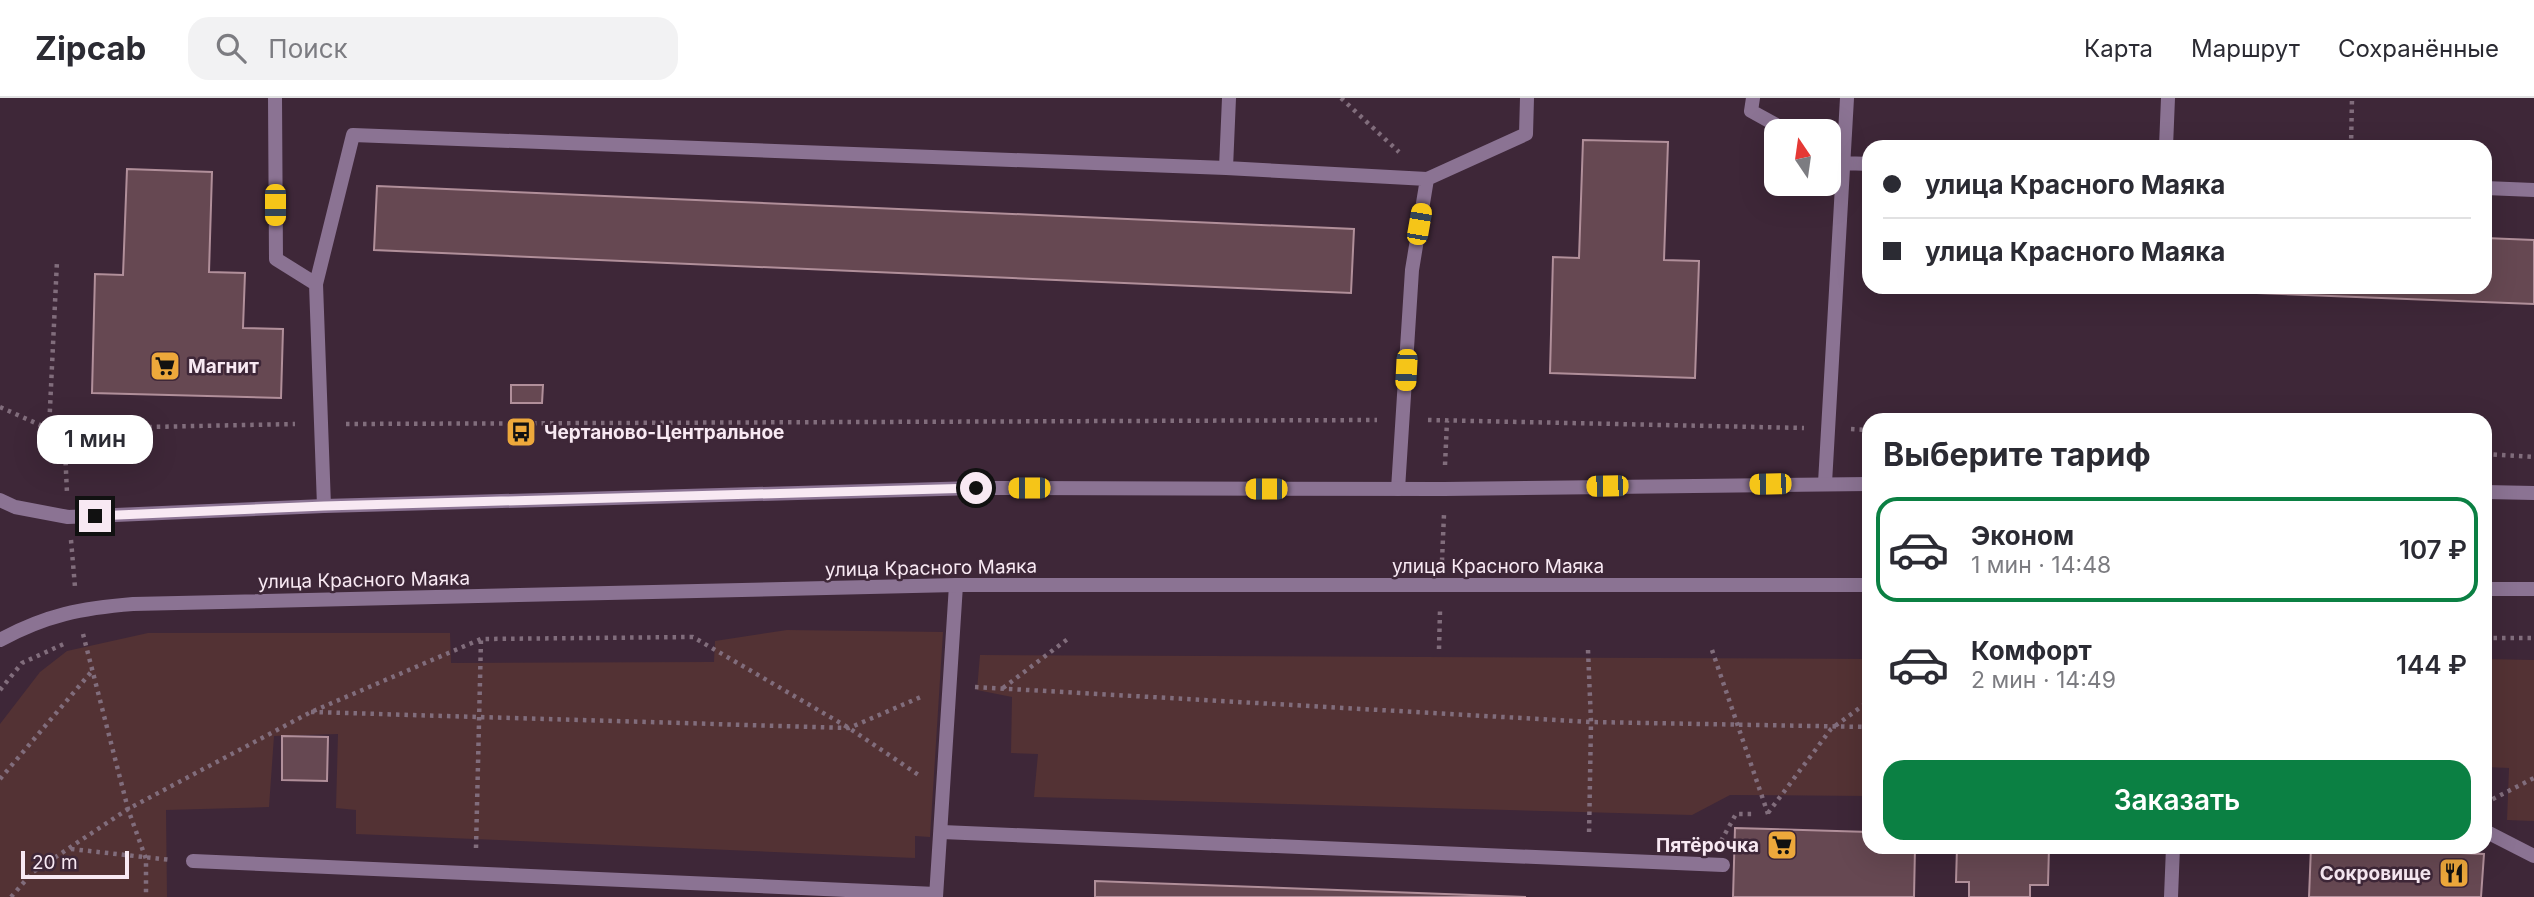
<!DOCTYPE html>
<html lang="ru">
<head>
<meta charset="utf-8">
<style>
	body { margin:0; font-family:Inter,sans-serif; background:#f2f2f3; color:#2b2b33; height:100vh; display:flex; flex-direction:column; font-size:26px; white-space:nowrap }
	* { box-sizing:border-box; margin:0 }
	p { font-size:23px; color:#7c7c81 }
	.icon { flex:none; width:38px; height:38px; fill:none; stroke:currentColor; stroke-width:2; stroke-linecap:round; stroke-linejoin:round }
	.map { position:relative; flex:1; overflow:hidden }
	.details { position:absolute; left:1862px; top:315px; width:630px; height:441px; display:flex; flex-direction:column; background:#fff; border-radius:21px; box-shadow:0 7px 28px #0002 }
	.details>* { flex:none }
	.guide { position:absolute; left:1862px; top:42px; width:630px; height:154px; border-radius:21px; box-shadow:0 7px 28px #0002; display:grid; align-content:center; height:154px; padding:0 21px; background:#fff }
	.needle { width:46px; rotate:347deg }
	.fabs { position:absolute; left:1764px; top:21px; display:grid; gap:14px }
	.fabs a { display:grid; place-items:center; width:77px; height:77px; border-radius:14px; background:#fff; box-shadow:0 7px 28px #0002; font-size:35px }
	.scale { position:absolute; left:21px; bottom:18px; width:108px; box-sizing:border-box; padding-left:7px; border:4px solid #f8e9f3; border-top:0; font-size:19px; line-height:24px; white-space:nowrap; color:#f8e9f3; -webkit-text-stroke:5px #3e2738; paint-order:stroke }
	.end { position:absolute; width:32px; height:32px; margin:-16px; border:9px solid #f8e9f3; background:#111; box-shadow:0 0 0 4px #111 }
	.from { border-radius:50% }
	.bubble { position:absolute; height:49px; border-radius:21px; background:#fff; box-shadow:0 7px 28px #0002; font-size:23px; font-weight:600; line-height:49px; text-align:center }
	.car { position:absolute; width:21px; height:42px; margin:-21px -10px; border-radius:9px; box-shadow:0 0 5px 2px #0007; background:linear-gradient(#f5c518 24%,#345 0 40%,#f5c518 0 76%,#345 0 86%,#f5c518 0) }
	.guide b { display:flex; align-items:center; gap:24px; height:66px; font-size:26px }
	.guide b+b { border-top:2px solid #e1e1e2 }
	.guide i { width:18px; height:18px; background:#2b2b33 }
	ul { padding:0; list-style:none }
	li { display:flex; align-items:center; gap:21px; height:105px; margin:0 14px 10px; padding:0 7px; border:4px solid transparent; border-radius:21px }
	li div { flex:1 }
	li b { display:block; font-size:26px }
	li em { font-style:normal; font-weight:600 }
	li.current { border-color:#0b8043 }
	li>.icon { width:63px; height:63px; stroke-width:1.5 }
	h2 { padding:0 21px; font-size:32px; line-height:84px }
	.cta { display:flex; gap:14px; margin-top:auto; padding:14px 21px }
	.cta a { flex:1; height:80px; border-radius:21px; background:#0b8043; color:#fff; font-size:28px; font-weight:600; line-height:80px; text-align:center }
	header { display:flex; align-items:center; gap:42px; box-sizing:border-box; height:98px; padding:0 35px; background:#fff; border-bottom:2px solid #e1e1e2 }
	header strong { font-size:33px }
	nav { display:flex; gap:38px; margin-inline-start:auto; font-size:24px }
	.search { width:490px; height:63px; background:#f2f2f3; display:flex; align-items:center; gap:18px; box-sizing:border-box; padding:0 24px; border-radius:21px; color:#7c7c81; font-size:26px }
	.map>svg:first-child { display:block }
	.green { fill:#533234 }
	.building { fill:#664852; stroke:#b18f9a; stroke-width:2 }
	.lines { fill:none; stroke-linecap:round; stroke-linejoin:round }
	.path { stroke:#816d7c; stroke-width:4.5; stroke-dasharray:3.5 5; stroke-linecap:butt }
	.service { stroke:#8b7393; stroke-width:14 }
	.tertiary { stroke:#8b7393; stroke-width:14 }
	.route { stroke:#f8e9f3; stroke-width:9 }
	.labels { text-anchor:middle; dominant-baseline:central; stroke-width:5; stroke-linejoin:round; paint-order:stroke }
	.poi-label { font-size:19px; font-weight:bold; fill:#f8e9f3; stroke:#3e2738; text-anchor:start }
	.street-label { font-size:19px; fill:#f8e9f3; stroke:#3e2738 }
</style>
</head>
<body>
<header>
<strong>Zipcab</strong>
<div class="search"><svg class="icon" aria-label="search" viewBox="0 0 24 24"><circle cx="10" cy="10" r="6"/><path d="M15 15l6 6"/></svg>Поиск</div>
<nav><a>Карта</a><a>Маршрут</a><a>Сохранённые</a></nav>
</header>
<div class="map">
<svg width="2534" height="799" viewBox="0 0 2534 799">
	<rect width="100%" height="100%" fill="#3e2738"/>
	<path class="green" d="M 787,532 L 943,534 L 930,739 L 915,738 L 915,760 L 356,736 L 356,712 L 336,710 L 338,636 L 274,638 L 269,709 L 166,712 L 167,799 L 0,799 L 0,626 L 40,574 L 67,553 L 148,535 L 450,535 L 451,565 L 714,564 L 715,543 Z
		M 980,557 L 1869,561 L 1869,698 L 1730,697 L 1692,717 L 1034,699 L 1038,656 L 1011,655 L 1012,599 L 977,592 Z
		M 2485,561 L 2534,562 L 2534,723 L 2507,722 L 2509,670 L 2485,669 Z"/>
	<path class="building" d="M 1583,42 L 1668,44 L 1664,162 L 1699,163 L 1695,280 L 1550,275 L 1553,159 L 1579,160 Z
		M 127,71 L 212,74 L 209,174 L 245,175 L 243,230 L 283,231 L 281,300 L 92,295 L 95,176 L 123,177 Z
		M 377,88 L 1354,131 L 1351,195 L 374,152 Z
		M 2485,140 L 2534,142 L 2534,206 L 2106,189 L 2485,189 Z
		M 511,287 L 543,287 L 542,305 L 511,305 Z
		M 282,638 L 328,639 L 327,683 L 282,682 Z
		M 1735,730 L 1869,734 L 1869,749 L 1915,749 L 1914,799 L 1733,799 Z
		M 1957,749 L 2049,749 L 2048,787 L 2030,787 L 2030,799 L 1969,799 L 1969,784 L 1956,784 Z
		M 2311,749 L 2484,756 L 2481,799 L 2309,799 Z
		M 1095,783 L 1147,785 L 1526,799 L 1095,799 Z"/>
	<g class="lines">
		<path class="path" d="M 1341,0 L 1399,54
			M 2351,49 L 2352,0
			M 0,309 L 49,331 L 295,326
			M 1428,322 L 1804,330
			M 346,326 L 1377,322
			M 64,330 L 67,395
			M 49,331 L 57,163
			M 1851,331 L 1869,332
			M 2485,356 L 2534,359
			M 1445,367 L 1447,323
			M 71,442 L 75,489
			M 1442,463 L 1444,416
			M 83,536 L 128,711 L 146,761 L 146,799
			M 2485,540 L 2534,540
			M 1439,551 L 1440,513
			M 1588,552 L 1591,624 L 1589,738
			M 1712,552 L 1768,716
			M 975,589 L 1591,624 L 1869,629
			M 1003,590 L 1069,540
			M 0,592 L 22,565 L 66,545
			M 311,614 L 849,630 L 923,598
			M 0,681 L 92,573
			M 2485,705 L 2534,680
			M 1768,715 L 1831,631 L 1869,603
			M 1721,743 L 1736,716 L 1753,716
			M 476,750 L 481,541
			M 71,751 L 171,762
			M 11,799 L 33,774 L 128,711 L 311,614 L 481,541 L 693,539 L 849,630 L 920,678"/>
		<path class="service" d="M 275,0 L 276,161 L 316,186
			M 1753,0 L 1751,13 L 1787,33
			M 2166,49 L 2168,0
			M 1829,57 L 1843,65 L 1869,66
			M 1226,70 L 1229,0
			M 1427,81 L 1526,36 L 1527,0
			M 2485,90 L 2534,92
			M 1825,385 L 1847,0
			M 324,408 L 316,186 L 353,37 L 1226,70 L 1427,81 L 1412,172 L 1398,391
			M 2485,733 L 2534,758
			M 942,734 L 1723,767
			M 193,763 L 936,796
			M 936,799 L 956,487
			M 2171,799 L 2173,749"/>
		<path class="tertiary" d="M 2485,394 L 2534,395
			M 0,402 L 15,409 L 68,419 L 324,408 L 976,390 L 1444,391 L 1869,386
			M 2485,491 L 2534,491
			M 0,542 C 46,517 82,510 133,506 L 956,487 L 1869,487"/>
	</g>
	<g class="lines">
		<path class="route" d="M 95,418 L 324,408 L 976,390"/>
	</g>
	<defs>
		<g id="supermarket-square" transform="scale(1.575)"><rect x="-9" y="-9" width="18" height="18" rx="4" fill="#eda83b" stroke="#3e2738"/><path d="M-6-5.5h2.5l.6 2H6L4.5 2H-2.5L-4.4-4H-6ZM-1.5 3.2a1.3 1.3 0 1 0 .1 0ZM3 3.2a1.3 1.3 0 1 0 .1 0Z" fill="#111"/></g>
		<g id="bus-square" transform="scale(1.575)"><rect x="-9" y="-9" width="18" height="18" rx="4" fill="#eda83b" stroke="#3e2738"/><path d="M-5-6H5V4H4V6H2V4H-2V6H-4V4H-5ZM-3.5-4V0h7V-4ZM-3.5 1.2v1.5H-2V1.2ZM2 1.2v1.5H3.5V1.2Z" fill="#111"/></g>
		<g id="restaurant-square" transform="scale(1.575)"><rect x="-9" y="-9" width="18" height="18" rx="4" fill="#eda83b" stroke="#3e2738"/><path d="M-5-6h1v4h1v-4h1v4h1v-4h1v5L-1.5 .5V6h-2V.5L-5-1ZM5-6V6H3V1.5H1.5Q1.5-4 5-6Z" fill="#111"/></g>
	</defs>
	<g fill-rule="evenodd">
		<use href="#supermarket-square" x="165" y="268"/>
		<use href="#bus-square" x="521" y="334"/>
		<use href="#supermarket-square" x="1782" y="747"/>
		<use href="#restaurant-square" x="2454" y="775"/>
	</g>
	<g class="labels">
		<g class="poi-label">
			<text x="188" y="268">Магнит</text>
			<text x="544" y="334">Чертаново-Центральное</text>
			<text x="1759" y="747" text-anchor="end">Пятёрочка</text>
			<text x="2431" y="775" text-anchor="end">Сокровище</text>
		</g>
		<g class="street-label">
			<text x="1498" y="468">улица Красного Маяка</text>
			<text transform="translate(931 470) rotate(-1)">улица Красного Маяка</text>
			<text transform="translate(364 482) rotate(-1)">улица Красного Маяка</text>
		</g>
	</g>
</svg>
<div class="fabs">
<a><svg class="needle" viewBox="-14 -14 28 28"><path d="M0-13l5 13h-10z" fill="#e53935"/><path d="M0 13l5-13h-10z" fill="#7c7c81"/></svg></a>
</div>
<div class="scale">20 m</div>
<i class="end from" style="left:976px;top:390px"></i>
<i class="end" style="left:95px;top:418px"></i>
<div class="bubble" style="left:37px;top:317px;width:116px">1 мин</div>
<i class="car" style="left:275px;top:107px;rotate:180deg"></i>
<i class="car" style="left:1419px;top:126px;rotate:10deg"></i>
<i class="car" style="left:1406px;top:272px;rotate:183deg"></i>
<i class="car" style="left:1770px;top:386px;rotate:269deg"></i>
<i class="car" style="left:1607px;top:388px;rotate:269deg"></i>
<i class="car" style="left:1029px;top:390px;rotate:270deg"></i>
<i class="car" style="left:1266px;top:391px;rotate:270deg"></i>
<div class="guide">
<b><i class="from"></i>улица Красного Маяка</b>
<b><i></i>улица Красного Маяка</b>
</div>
<section class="details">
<h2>Выберите тариф</h2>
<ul>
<li class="current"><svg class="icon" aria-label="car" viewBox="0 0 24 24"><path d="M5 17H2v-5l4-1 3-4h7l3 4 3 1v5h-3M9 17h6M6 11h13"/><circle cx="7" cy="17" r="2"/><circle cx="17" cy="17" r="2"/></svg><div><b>Эконом</b><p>1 мин · 14:48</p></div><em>107 ₽</em></li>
<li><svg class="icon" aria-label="car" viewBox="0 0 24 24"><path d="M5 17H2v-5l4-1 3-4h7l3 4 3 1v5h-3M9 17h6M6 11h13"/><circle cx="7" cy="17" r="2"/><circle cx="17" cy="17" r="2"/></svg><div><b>Комфорт</b><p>2 мин · 14:49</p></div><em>144 ₽</em></li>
</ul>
<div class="cta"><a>Заказать</a></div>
</section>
</div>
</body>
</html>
